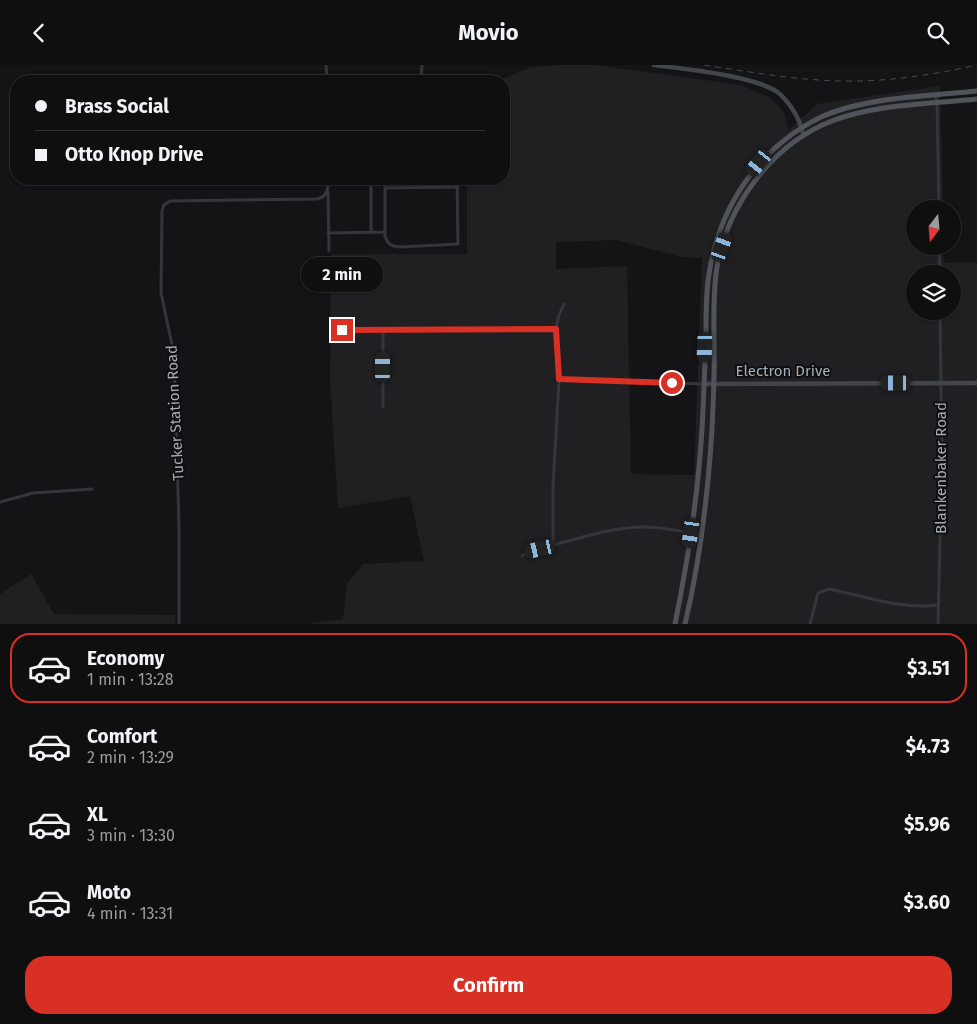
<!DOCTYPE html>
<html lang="en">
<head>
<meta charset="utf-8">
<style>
	body { margin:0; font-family:"Fira Sans",sans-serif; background:#181819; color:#f1f3f6; height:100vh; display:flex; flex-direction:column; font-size:19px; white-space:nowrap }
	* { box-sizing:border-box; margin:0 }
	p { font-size:16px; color:#9b9c9f }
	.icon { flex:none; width:28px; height:28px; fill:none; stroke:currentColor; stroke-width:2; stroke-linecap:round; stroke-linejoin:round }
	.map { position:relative; height:559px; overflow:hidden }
	.details { display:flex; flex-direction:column; background:#0f0f10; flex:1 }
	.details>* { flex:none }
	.hud { position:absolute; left:10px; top:10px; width:500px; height:110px; border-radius:20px; box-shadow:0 1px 4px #0004,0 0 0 1px #2f2f30; display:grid; align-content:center; height:110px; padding:0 25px; background:#0f0f10 }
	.needle { width:32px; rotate:196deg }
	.tools { position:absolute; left:906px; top:135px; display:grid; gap:10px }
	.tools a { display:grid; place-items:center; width:55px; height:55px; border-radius:50%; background:#0f0f10; box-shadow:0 1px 4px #0004,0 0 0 1px #2f2f30; font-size:25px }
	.end { position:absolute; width:22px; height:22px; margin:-11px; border:6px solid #d93025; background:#fff; box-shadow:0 0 0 2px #fff }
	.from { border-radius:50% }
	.bubble { position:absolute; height:35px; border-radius:18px; background:#0f0f10; box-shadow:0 1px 4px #0004,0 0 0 1px #2f2f30; font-size:16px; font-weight:700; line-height:35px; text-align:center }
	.car { position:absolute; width:15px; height:30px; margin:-15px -8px; border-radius:6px; box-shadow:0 0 4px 1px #0007; background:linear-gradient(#222 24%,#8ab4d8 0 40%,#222 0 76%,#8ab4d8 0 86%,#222 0) }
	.hud b { display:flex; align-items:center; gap:18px; height:48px; font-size:19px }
	.hud b+b { border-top:1px solid #2f2f30 }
	.hud i { width:12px; height:12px; background:#f1f3f6 }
	ul { padding:9px 0 0; list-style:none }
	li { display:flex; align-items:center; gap:15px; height:70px; margin:0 10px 8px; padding:0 15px; border:2px solid transparent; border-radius:20px }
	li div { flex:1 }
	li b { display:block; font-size:19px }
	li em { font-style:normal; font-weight:700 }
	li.on { border-color:#d93025 }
	li>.icon { width:45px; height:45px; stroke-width:1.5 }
	.button { display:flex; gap:10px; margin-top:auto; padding:10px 25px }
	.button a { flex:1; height:58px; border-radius:20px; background:#d93025; color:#fff; font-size:20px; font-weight:700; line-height:58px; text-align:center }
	header { display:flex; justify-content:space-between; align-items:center; height:65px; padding:0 25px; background:#0f0f10; font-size:22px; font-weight:700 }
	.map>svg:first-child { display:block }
	.built { fill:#202023; fill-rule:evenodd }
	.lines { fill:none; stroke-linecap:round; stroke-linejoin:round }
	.street { stroke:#34363b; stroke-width:3 }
	.secondary { stroke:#42464b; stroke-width:4.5 }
	.primary { stroke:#50545a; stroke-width:5 }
	.rail { stroke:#474b50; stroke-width:1; stroke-dasharray:6 5; stroke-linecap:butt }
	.route { stroke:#d93025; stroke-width:6 }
	.labels { text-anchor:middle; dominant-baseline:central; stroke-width:4; stroke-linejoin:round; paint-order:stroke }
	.street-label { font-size:15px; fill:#a4adb7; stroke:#0f0f11 }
</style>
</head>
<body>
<header><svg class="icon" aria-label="back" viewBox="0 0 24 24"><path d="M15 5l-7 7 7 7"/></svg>Movio<svg class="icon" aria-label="search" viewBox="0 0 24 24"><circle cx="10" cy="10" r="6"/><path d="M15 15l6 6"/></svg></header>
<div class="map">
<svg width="977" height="559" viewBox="0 0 977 559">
	<rect width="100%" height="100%" fill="#141416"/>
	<path class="built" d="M 557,0 L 596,0 L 742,20 L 772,34 L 784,48 L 789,65 L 817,39 L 940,21 L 943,144 L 915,144 L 915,181 L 943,181 L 944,198 L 977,197 L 977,559 L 305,559 L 343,554 L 347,519 L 363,499 L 424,496 L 410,431 L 338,443 L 330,315 L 331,189 L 467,189 L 467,114 L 504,114 L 504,16 L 498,16 L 528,3 ZM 616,175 L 682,192 L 702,193 L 694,410 L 631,409 L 627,201 L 556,204 L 556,177 ZM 915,209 L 952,209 L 952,246 L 915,246 Z
		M 31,509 L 54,549 L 176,550 L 175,559 L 0,559 L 0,529 Z"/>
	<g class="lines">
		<path class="street" d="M 326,0 L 327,16
			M 421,16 L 422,0
			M 935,30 L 937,38 L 939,144
			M 371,114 L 371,167
			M 385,114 L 385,171 C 388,180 391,181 400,182 L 458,179 L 457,114
			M 385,123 L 458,122
			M 328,127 L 329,186
			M 328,168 L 385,167
			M 939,181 L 940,209
			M 334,265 L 556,263
			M 559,314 L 704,319
			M 383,342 L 383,265
			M 0,437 L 33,428 L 92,424
			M 553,480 L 553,422 L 559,316 L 556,263 L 559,250 L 564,239
			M 522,491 L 529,487 C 565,478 609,461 647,462 C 664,463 683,466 700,470
			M 179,559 L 179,462 L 174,289 L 161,228 L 162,146 L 164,140 L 170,136 L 317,134 C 328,132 328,123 328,114
			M 810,559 L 818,528 L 829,524 C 864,531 903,545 938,540
			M 938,559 L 942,392 L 940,246"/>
		<path class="secondary" d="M 654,0 C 683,4 762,11 781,30 C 788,37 795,47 799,56 C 801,61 801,65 804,70
			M 704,319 L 977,318"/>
		<path class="primary" d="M 675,559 C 688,495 698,430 702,364 C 704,331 705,298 706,266 C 706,247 706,227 709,209 C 719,142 759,82 821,52 C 865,32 929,31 977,26
			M 685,559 C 700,496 708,429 712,364 C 713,338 715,311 714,285 C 714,260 713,234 716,209 C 724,145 770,80 832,56 C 876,39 930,39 977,34"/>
		<path class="rail" d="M 704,0 C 750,7 795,15 841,16 C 887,17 932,10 977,0"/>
	</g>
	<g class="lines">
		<path class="route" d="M 342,265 L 556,264 L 559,314 L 672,318"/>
	</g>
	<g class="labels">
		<g class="street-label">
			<text x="783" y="306">Electron Drive</text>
			<text transform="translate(175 348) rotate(-93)">Tucker Station Road</text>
			<text transform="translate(941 403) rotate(-90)">Blankenbaker Road</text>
		</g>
	</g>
</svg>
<div class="tools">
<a><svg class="needle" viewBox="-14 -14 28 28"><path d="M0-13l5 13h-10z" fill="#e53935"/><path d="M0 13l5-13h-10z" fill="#9b9c9f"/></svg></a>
<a><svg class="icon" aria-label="layers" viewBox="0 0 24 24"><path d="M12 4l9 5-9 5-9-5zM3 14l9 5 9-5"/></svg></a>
</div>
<i class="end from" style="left:672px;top:318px"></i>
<i class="end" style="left:342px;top:265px"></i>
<div class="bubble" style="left:301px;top:192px;width:82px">2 min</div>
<i class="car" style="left:759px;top:98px;rotate:219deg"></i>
<i class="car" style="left:722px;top:182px;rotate:20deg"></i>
<i class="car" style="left:705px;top:282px;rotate:182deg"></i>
<i class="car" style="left:383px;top:302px;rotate:0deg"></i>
<i class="car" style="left:896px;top:318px;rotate:270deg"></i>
<i class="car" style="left:691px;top:468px;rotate:188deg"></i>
<i class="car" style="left:540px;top:484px;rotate:257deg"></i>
<div class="hud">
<b><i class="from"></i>Brass Social</b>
<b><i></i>Otto Knop Drive</b>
</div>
</div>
<section class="details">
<ul>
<li class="on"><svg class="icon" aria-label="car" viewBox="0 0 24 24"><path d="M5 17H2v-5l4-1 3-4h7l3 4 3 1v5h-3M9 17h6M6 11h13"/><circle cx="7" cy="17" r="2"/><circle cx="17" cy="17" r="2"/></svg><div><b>Economy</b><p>1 min · 13:28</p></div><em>$3.51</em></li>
<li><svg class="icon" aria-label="car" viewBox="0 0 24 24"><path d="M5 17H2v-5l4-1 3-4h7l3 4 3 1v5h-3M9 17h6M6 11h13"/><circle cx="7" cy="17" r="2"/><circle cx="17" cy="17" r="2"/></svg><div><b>Comfort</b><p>2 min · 13:29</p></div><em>$4.73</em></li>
<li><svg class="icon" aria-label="car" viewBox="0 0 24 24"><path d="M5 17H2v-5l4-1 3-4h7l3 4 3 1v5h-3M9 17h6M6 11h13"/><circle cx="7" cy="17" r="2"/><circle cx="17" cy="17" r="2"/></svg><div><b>XL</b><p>3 min · 13:30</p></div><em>$5.96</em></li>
<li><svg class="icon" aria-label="car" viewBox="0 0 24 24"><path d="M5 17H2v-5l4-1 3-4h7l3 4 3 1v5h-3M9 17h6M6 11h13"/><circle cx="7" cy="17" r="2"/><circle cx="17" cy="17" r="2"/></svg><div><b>Moto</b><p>4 min · 13:31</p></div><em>$3.60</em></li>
</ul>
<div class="button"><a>Confirm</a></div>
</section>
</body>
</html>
